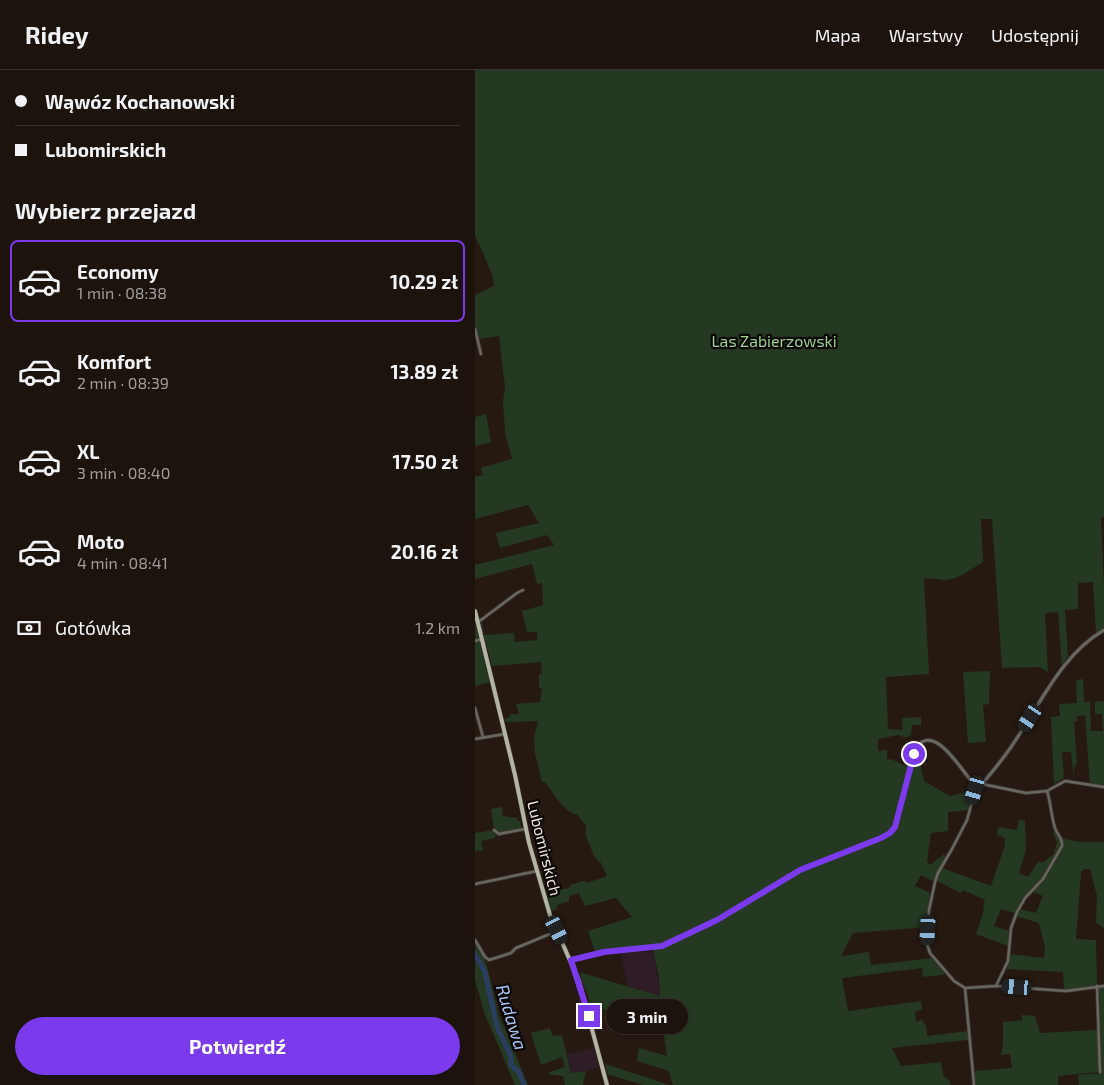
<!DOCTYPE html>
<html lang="pl">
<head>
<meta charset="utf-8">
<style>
	body { margin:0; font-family:"Exo 2",sans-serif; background:#251c16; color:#f1f3f6; height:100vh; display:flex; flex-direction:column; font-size:19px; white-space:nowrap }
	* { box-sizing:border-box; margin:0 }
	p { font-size:16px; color:#a09e9d }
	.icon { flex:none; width:28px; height:28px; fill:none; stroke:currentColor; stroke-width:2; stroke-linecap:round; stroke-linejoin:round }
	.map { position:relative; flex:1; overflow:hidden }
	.details { display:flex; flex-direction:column; background:#1c130d; width:475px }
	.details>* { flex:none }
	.hud { display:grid; align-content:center; height:110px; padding:0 15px; background:#1c130d }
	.end { position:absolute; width:22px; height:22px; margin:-11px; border:6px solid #7c3aed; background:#fff; box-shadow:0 0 0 2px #fff }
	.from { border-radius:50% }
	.bubble { position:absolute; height:35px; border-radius:18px; background:#1c130d; box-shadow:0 1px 4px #0004,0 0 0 1px #3a322e; font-size:16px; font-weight:700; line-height:35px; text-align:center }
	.car { position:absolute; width:15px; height:30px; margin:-15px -8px; border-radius:6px; box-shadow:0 0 4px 1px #0007; background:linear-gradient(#222 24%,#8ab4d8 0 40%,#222 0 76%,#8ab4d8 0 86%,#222 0) }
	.hud b { display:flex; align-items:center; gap:18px; height:48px; font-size:19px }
	.hud b+b { border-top:1px solid #3a322e }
	.hud i { width:12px; height:12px; background:#f1f3f6 }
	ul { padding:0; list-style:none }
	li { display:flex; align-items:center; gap:15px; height:82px; margin:0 10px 8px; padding:0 5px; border:2px solid transparent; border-radius:8px }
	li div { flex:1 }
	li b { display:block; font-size:19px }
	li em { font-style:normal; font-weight:700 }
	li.active { border-color:#7c3aed }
	li>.icon { width:45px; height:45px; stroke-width:1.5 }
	h2 { padding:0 15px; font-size:22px; line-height:60px }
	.pay { display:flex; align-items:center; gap:12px; height:55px; padding:0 15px; font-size:19px }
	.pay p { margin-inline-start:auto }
	.action { display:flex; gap:10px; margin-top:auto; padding:10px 15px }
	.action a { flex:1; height:58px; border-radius:30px; background:#7c3aed; color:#fff; font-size:20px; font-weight:700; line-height:58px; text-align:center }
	header { display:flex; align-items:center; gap:30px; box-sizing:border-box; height:70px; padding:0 25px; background:#1c130d; border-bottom:1px solid #3a322e }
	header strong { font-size:24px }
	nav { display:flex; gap:28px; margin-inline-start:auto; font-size:18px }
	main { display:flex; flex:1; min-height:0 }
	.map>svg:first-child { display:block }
	.industrial { fill:#2e1d26 }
	.green { fill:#253922 }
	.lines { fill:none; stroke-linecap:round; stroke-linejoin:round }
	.stream { stroke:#2c3d62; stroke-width:1 }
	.river { stroke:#2c3d62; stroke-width:5 }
	.minor-casing { stroke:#42362e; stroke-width:4 }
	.tertiary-casing { stroke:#42362e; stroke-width:4.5 }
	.primary-casing { stroke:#42362e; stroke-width:5 }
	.minor { stroke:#666760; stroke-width:2.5 }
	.tertiary { stroke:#666760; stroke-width:3 }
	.primary { stroke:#b2b4a4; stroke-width:4 }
	.route { stroke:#7c3aed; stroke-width:6 }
	.labels { text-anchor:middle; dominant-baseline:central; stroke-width:4.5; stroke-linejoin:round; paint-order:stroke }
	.park-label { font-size:16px; fill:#9ed194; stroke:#0a0603 }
	.street-label { font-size:16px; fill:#f0e7e1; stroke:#0a0603 }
	.water-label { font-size:18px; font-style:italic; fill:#abc3f8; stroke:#0a0603 }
</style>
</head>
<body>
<header>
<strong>Ridey</strong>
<nav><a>Mapa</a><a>Warstwy</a><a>Udostępnij</a></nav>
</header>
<main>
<section class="details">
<div class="hud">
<b><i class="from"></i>Wąwóz Kochanowski</b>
<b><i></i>Lubomirskich</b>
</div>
<h2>Wybierz przejazd</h2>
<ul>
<li class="active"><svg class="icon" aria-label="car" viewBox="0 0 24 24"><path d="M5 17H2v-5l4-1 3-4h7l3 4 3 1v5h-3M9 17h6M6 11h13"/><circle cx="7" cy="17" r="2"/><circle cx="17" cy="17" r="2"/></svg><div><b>Economy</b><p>1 min · 08:38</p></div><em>10.29 zł</em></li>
<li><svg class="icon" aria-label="car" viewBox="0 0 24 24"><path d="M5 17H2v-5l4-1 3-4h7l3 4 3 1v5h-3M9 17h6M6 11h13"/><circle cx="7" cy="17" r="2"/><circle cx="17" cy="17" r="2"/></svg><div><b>Komfort</b><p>2 min · 08:39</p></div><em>13.89 zł</em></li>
<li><svg class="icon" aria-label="car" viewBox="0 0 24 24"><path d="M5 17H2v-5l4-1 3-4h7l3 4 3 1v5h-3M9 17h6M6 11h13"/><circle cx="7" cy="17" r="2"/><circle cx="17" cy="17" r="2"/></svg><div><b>XL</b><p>3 min · 08:40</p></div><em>17.50 zł</em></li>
<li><svg class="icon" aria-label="car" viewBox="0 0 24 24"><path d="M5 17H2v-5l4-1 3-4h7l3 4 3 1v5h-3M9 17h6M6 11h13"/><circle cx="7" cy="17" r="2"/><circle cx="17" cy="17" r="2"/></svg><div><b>Moto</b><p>4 min · 08:41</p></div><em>20.16 zł</em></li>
</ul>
<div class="pay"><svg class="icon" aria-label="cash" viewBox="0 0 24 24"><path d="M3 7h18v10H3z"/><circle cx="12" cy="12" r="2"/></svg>Gotówka<p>1.2 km</p></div>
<div class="action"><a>Potwierdź</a></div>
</section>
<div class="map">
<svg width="629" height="1015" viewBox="0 0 629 1015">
	<rect width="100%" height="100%" fill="#261911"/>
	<path class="industrial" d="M 178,882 L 183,908 L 186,926 L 152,916 L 146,883 Z
		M 119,978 L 124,998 L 96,1003 L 92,984 Z"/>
	<path class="green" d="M 0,0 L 629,0 L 629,448 L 626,448 L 629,516 L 629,557 L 621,563 L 618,512 L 603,513 L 603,539 L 590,540 L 593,586 L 587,597 L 583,542 L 570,543 L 573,602 L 564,597 L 527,598 L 517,449 L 506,449 L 508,492 C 496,499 482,511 468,510 C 461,509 457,508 449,509 L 454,604 L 411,607 L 413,659 L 428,660 L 427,648 L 446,647 L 446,655 L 437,655 L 436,666 L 434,665 L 431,668 L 423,665 L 403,669 L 403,681 L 412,680 L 412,690 L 416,689 L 431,696 L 435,683 L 443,684 L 449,711 L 475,726 L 491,722 L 495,734 L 493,740 L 473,742 L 473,761 L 456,763 L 452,791 L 455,795 L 469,784 L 471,788 L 458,811 L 446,805 L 440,816 L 455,823 L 452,857 L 378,863 L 366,886 L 394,882 L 396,895 L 457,888 L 470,902 L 469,905 L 448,907 L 447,898 L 367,908 L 373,941 L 446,931 L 447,940 L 440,941 L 441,951 L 448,950 L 449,955 L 451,955 L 452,966 L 493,961 L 493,970 L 417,978 L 426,996 L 466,992 L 468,1005 L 474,1010 L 476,1015 L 198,1015 L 194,1001 L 162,991 L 164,978 L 192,986 L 189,964 L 155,954 L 157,948 L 116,935 L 104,902 L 185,926 L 184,907 L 177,876 L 120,882 L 113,861 L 157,847 L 141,828 L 110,836 L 104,823 L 94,826 L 94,831 L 82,835 L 82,839 L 76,841 L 72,823 L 94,818 L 95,815 L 109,811 L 112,813 L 132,806 L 126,793 L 119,786 L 111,766 L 111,756 L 103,745 C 88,742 79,723 70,712 L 67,712 L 59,679 L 60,678 L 59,668 L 63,651 L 30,652 L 30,649 L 33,648 L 36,644 L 44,644 L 41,634 L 65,632 L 67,618 L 64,618 L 64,604 L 67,604 L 66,592 L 17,596 L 9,565 L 39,563 L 40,572 L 62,570 L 62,562 L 52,562 L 47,541 L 68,535 L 67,513 L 62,514 L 57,494 L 0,509 L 0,495 L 79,475 L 72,465 L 25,478 L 21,463 L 64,453 L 53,435 L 0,449 L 0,407 L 8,405 L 6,398 L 37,389 L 30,363 L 28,331 L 30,317 L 24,266 L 4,269 L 0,255 L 0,225 L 19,216 L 17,204 L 0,165 Z
		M 11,344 L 16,372 L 0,376 L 0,347 Z
		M 0,553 L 15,612 L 0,616 Z
		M 515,601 L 514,634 L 508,635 L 511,672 L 493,673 L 488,602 Z
		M 608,609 L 609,632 L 615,632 L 616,661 L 628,661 L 627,644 L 620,644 L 620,632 L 629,631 L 629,716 L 615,714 L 610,645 L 602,646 L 602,651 L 599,652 L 602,694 L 599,695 L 599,708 L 596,682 L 587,682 L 589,708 L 579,714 L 576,647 L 585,646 L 584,634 L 602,633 L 601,610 Z
		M 27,737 L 28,746 L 43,748 L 42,751 L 45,751 L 47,761 L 20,766 L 20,768 L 6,771 L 8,780 L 0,781 L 0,763 L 19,760 L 16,739 Z
		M 544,749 L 550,751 L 551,780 L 544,803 L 553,807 L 563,792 L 569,792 L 574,787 L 578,786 L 582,772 L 578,762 L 582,760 C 584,762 585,765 587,767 C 595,773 619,772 629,772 L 629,858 L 621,853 L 622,826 L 615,799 L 610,799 L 606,802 L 601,869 L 621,870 L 622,915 L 589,920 L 588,902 L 532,899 L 535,884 L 569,888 L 570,878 L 564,853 L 541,846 L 545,839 L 561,843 L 568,826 L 559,822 L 552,827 L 551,826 L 546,830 L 540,843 L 526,839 L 519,856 L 534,861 L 533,876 L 501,864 L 509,840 L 508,836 L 510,830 L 488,820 L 486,823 L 462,811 L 467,798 L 516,816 L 530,775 L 530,768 L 522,765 L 522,760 L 525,757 L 542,760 Z
		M 0,873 L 11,892 L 24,945 L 53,1015 L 40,1015 L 9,942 L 0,910 Z
		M 624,917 L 629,917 L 629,1015 L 604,1015 L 603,1005 L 627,1003 Z
		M 547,945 L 560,946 L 565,963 L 622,960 L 624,1000 L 623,1002 L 583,1006 L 583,1015 L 500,1015 L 499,1001 L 537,998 L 535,984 L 526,985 L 528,972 L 528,952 L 547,950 Z
		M 75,958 L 78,966 L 87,965 L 96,1003 L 111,1001 L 108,1015 L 90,1015 L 88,1006 L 73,1004 L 75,1002 L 90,997 L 87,987 L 66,995 L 56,963 Z
		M 130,994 L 195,1015 L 168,1015 L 132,1004 Z"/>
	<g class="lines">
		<path class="stream" d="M 6,552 L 8,562
			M 8,564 L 11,576"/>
		<path class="river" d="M 0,884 L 10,902 L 22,957 L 36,986 L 36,995 L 44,1002 L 49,1015"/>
		<g class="minor-casing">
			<path id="minor" d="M 0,259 L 6,284
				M 3,551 L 6,550 L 42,523 L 48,520
				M 0,571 L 7,569
				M 0,638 L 8,667
				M 0,669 L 30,664
				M 502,714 L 492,750 L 477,779 L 463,803 L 460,812 L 454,840 L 452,874 L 455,883 L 479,911 L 490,918 L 521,916 L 591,921 L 629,916
				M 507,714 L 551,723 L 572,721 L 590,711 L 629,717
				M 19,760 L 24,764 L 50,759
				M 0,814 L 62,801
				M 0,870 L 10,887 L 14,890 L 36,883 L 41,878 L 82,861
				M 521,916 L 533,891 L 536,858 L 542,842 L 550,828 L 568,809 L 587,776 C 588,768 582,765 580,758 C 576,746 576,733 572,721
				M 622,916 L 625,1002
				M 490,918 L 499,1015"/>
		</g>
		<g class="tertiary-casing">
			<path id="tertiary" d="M 96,890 L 129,882 L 187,876 L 242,850 L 325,800 L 407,768 L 415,763 L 420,757 L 439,681 C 457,648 486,700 498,713 L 507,714 C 518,701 529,688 538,674 C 565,635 586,585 629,560"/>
		</g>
		<g class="primary-casing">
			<path id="primary" d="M 0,541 L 40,705 L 54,773 L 75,845 L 104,911 L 132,1015"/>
		</g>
		<use href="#minor" class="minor"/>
		<use href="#tertiary" class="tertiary"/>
		<use href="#primary" class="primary"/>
	</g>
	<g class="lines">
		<path class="route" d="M 114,946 L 96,890 L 129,882 L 187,876 L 242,850 L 325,800 L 406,768 L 415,763 L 420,757 L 439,684"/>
	</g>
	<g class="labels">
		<g class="park-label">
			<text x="299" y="270">Las Zabierzowski</text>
		</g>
		<g class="street-label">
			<text transform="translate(70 778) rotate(76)">Lubomirskich</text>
		</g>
		<g class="water-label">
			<text transform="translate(37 947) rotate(73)">Rudawa</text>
		</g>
	</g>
</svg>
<i class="end from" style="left:439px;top:684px"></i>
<i class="end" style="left:114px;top:946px"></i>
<div class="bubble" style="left:131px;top:929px;width:82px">3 min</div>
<i class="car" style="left:555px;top:648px;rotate:213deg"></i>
<i class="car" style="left:500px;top:720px;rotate:196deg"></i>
<i class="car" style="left:82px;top:860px;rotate:154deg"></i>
<i class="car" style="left:453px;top:860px;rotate:183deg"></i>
<i class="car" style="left:542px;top:917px;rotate:274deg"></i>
</div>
</main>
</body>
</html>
